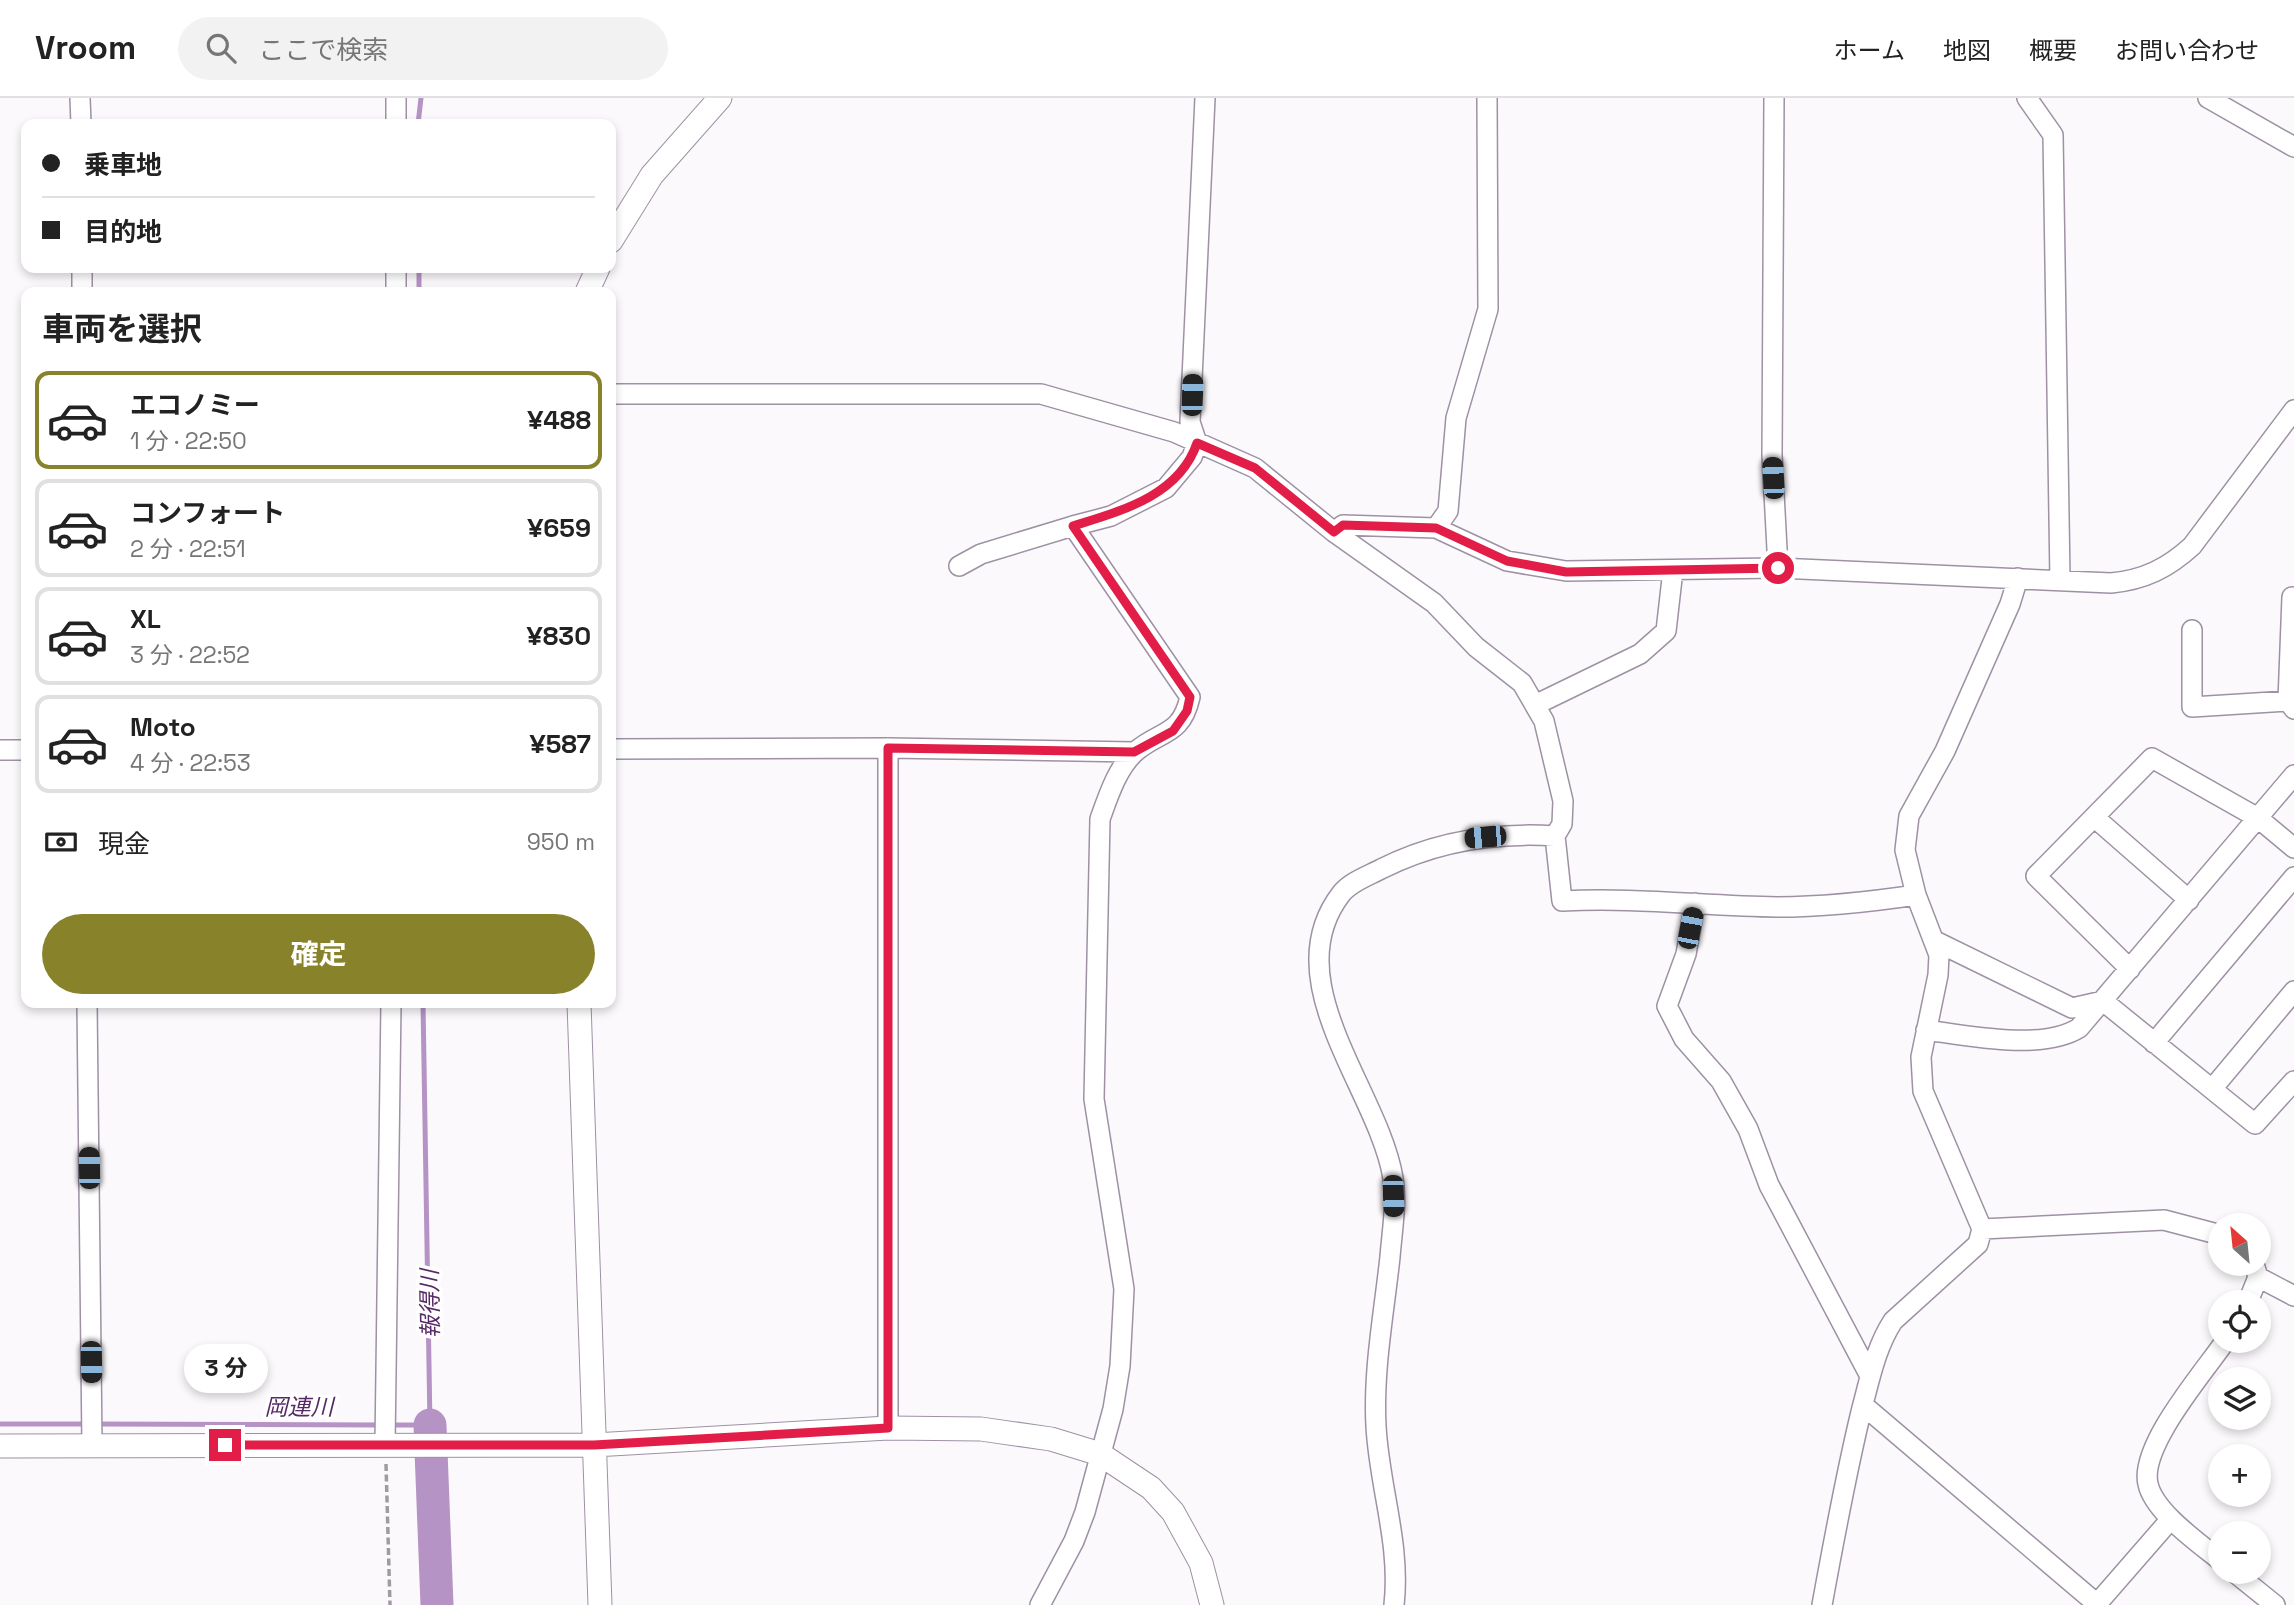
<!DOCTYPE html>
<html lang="ja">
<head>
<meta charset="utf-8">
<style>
	body { margin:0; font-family:"Space Grotesk","Noto Sans JP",sans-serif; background:#f2f2f2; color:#222; height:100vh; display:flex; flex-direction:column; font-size:26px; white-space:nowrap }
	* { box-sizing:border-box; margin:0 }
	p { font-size:23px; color:#767676 }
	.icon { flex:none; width:38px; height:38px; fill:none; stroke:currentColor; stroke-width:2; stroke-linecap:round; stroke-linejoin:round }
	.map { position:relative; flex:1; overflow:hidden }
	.panel { position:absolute; left:21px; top:189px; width:595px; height:721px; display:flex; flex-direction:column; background:#fff; border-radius:14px; box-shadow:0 4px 10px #0003 }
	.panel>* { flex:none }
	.top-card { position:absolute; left:21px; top:21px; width:595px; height:154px; border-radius:14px; box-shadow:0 4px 10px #0003; display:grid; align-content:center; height:154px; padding:0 21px; background:#fff }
	.needle { width:46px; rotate:333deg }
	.buttons { position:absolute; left:2208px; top:1115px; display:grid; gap:14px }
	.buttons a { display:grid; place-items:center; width:63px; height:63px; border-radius:50%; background:#fff; box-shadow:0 4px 10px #0003; font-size:35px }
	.end { position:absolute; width:32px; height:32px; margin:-16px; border:9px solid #e11d48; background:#fff; box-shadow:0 0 0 4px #fff }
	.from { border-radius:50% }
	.bubble { position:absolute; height:49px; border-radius:24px; background:#fff; box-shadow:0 4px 10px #0003; font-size:23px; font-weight:700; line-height:49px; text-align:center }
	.car { position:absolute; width:21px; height:42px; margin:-21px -10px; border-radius:9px; box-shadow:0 0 5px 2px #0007; background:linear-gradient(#222 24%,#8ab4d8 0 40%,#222 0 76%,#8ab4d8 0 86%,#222 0) }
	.top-card b { display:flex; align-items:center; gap:24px; height:66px; font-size:26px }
	.top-card b+b { border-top:2px solid #e0e0e0 }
	.top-card i { width:18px; height:18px; background:#222 }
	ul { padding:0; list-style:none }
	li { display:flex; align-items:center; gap:21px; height:98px; margin:0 14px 10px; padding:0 7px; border:4px solid #e0e0e0; border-radius:14px }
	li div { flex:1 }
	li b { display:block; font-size:26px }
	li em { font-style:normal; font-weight:700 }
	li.on { border-color:#88832b }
	li>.icon { width:63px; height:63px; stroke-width:1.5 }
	h2 { padding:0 21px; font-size:32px; line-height:84px }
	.pay { display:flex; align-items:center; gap:18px; height:77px; padding:0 21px; font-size:26px }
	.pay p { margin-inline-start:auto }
	.cta { display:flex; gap:14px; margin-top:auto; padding:14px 21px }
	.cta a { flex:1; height:80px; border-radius:42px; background:#88832b; color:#fff; font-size:28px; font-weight:700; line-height:80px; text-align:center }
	header { display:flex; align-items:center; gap:42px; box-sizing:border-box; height:98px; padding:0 35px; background:#fff; border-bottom:2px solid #e0e0e0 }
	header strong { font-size:33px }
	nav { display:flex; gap:38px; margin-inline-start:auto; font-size:24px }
	.search { width:490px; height:63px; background:#f2f2f2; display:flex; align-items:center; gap:18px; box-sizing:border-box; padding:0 24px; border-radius:38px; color:#767676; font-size:26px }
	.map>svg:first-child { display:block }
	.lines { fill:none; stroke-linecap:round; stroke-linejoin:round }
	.stream { stroke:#b593c5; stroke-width:5 }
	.river { stroke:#b593c5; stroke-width:33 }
	.minor-casing { stroke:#9e91a4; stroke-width:22 }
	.tertiary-casing { stroke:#9e91a4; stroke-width:25 }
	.path { stroke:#9f9ba1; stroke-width:3.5; stroke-dasharray:7 3.5; stroke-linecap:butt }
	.minor { stroke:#fff; stroke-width:19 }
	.tertiary { stroke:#fff; stroke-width:23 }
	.route { stroke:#e11d48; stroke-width:9 }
	.labels { text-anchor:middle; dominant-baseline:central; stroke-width:7; stroke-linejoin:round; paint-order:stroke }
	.water-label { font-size:23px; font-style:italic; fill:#562a67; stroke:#fff }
</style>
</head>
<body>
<header>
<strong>Vroom</strong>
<div class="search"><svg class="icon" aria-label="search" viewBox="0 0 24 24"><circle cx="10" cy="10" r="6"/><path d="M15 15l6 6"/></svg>ここで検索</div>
<nav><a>ホーム</a><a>地図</a><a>概要</a><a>お問い合わせ</a></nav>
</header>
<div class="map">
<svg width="2294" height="1507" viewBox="0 0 2294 1507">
	<rect width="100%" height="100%" fill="#fcf9fd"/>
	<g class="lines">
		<path class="stream" d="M 418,26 L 421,0
			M 419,170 L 419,194
			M 0,1326 L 86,1326
			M 96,1326 L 380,1327
			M 390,1327 L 430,1327 L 423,905"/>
		<path class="river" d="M 430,1327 L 437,1507"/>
		<g class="minor-casing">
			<path id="minor" d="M 80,0 L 81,26
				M 1774,0 L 1772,357 L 1778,470
				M 2027,0 L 2053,37 L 2060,482
				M 2208,0 L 2294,49
				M 396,26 L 396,0
				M 82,170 L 82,194
				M 396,194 L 396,170
				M 611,296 L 1041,296 L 1174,334 L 1255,370 L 1334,434 L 1434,505 L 1476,549 L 1522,585 L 1544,623 L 1563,703 L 1562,726 L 1555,738 L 1562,803 C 1634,799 1705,808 1777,809 C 1824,809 1869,804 1916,797
				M 1436,430 L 1448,413 L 1456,320 L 1488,211 L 1487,0
				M 1334,434 L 1343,427 L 1436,430 L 1507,463 L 1566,473 L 1778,470 L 2111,485 C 2144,482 2168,470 2192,448 L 2294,312
				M 959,468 L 981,456 L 1073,428
				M 2292,499 L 2288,603 L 2294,611
				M 2192,532 L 2192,609 L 2288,603
				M 1535,607 L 1640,556 L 1666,533 L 1673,472
				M 611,651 L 888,650 L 1134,654
				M 0,652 L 26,652
				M 2094,719 L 2189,802
				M 1695,805 L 1686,856 L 1667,908 L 1684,941 L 1721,983 L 1748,1031 L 1769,1087 L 1870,1278
				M 1935,843 L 2072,910 L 2103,903 L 2255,1026 L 2294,983
				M 2130,871 L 2036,778 L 2152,660 L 2258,720 L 2294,750
				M 87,905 L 92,1347
				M 1926,932 C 1969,938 2042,953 2079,930 L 2294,677
				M 2154,945 L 2294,779
				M 2212,991 L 2294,893
				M 1982,1131 L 2164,1122 L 2221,1137
				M 2258,1179 L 2294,1198
				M 2248,1204 L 2258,1179 L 2254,1166
				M 1863,1307 L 2097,1506
				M 888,1330 L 888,650
				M 385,1347 L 391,905
				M 2221,1463 C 2199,1445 2154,1414 2148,1386 C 2139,1348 2205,1273 2226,1242
				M 2234,1474 L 2275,1507
				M 1040,1507 L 1074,1443 L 1085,1414 L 1113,1311 L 1120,1268 L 1124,1191 L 1094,1001 L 1100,721 C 1108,699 1117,670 1135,654 C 1160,632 1181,639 1190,599 L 1073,428 L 1111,418 L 1166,390 L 1192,359 L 1197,345 L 1190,324 L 1205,0
				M 1394,1507 C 1401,1446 1379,1388 1376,1328 C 1373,1272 1384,1215 1390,1159 C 1392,1133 1397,1106 1393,1080 C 1379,993 1274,883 1341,796 C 1350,784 1368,778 1381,771 C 1436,743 1494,734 1555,738
				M 1822,1507 C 1834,1441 1846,1375 1862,1310 C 1870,1280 1876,1249 1893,1223 L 1978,1146 L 1982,1131 L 1923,993 L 1921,959 L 1938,877 L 1939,857 L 1916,797 L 1905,752 L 1909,718 L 1945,653 L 2010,506 L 2018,480
				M 2096,1507 L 2170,1422"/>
		</g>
		<g class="tertiary-casing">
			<path id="tertiary" d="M 611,143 L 652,77 L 720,0
				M 587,194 L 598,170
				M 579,905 L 600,1507
				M 0,1348 L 594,1347 L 888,1330 L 981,1331 L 1051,1341 L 1100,1356 L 1151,1390 L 1173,1414 L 1201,1465 L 1212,1507"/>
		</g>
		<path class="path" d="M 386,1366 L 390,1507"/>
		<use href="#minor" class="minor"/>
		<use href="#tertiary" class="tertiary"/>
	</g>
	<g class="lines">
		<path class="route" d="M 225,1347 L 594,1347 L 888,1330 L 888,650 L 1134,654 L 1173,633 L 1187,613 L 1190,599 L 1073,428 C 1121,413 1179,398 1197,345 L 1255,370 L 1334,434 L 1343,427 L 1436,430 L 1507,463 L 1566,474 L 1778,470"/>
	</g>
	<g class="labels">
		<g class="water-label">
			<text transform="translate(430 1206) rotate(-91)">報得川</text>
			<text x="299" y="1309">岡連川</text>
		</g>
	</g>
</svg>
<div class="buttons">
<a><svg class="needle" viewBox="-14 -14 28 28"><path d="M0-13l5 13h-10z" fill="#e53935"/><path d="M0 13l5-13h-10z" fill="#767676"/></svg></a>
<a><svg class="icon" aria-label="locate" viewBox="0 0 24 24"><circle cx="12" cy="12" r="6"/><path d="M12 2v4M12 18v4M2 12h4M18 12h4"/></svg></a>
<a><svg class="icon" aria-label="layers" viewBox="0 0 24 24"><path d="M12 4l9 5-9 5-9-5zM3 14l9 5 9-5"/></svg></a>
<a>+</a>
<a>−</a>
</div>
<i class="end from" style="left:1778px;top:470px"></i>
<i class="end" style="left:225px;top:1347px"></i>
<div class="bubble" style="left:184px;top:1246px;width:84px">3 分</div>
<i class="car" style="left:1192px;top:297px;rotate:2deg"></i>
<i class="car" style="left:1773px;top:380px;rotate:357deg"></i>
<i class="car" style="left:1485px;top:739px;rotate:265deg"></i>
<i class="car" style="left:1690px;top:830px;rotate:11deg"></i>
<i class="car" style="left:89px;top:1070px;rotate:359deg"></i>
<i class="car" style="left:1393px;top:1098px;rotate:178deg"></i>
<i class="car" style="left:91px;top:1264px;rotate:179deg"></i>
<div class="top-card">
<b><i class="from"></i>乗車地</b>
<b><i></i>目的地</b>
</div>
<section class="panel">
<h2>車両を選択</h2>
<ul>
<li class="on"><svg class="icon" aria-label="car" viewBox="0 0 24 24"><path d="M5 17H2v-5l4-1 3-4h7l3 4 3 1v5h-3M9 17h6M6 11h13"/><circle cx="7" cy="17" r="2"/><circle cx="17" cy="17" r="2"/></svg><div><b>エコノミー</b><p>1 分 · 22:50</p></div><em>¥488</em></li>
<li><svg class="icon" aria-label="car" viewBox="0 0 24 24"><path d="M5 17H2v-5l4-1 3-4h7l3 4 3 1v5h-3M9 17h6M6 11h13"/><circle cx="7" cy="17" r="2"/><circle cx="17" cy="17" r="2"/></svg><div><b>コンフォート</b><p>2 分 · 22:51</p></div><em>¥659</em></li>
<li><svg class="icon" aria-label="car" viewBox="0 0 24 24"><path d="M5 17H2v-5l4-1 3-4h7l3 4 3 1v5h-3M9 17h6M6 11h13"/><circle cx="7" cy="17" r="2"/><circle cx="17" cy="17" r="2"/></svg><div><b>XL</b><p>3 分 · 22:52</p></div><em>¥830</em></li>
<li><svg class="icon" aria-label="car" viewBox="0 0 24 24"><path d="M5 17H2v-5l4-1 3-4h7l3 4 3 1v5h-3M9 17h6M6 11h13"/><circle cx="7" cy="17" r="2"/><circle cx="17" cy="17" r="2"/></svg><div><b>Moto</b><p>4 分 · 22:53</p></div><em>¥587</em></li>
</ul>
<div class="pay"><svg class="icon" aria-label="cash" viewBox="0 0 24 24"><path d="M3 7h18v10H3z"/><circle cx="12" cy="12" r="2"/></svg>現金<p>950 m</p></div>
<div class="cta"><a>確定</a></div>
</section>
</div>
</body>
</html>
